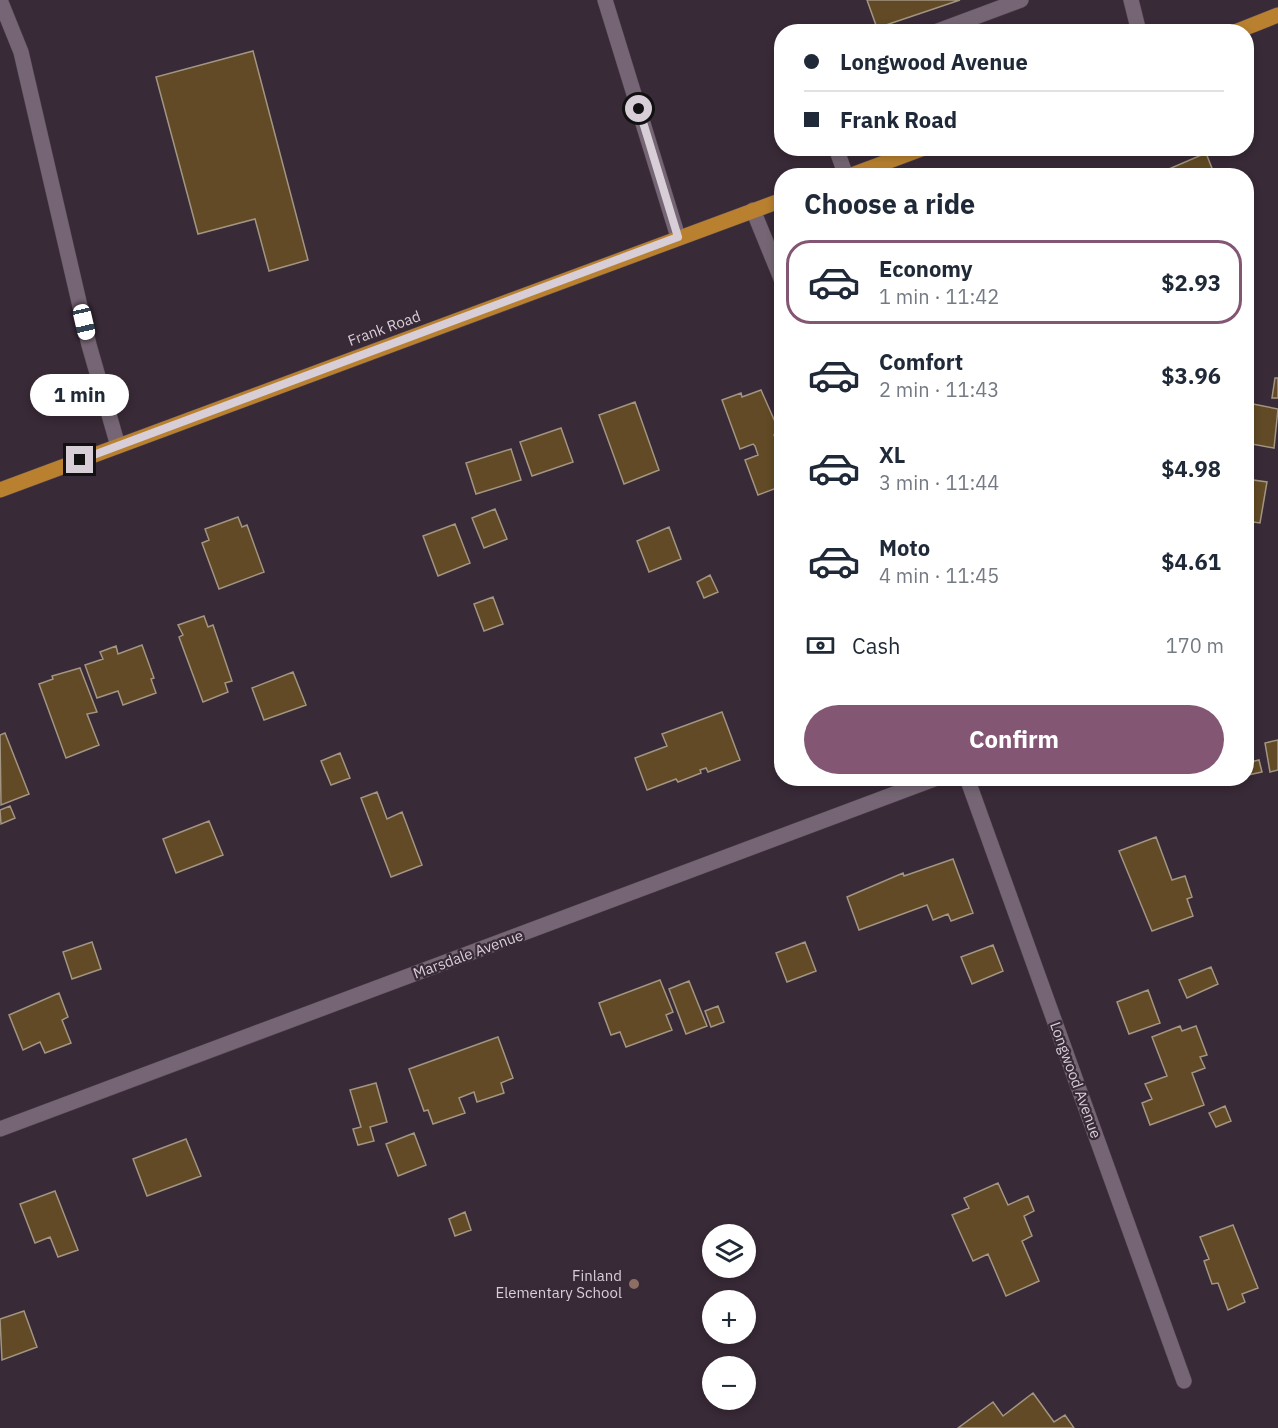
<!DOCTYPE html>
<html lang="en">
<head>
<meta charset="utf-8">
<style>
	body { margin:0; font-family:"IBM Plex Sans",sans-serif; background:#f6f6f7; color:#1f2937; height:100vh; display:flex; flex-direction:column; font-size:22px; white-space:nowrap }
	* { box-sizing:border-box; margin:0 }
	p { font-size:20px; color:#747a83 }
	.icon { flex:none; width:33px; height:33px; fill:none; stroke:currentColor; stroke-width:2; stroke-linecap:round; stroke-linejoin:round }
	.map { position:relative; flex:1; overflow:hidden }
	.details { position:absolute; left:774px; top:168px; width:480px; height:618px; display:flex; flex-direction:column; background:#fff; border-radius:24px; box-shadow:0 3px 9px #0003 }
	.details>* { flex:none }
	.top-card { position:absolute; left:774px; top:24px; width:480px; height:132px; border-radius:24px; box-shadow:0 3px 9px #0003; display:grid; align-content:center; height:132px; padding:0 30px; background:#fff }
	.controls { position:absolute; left:702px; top:1224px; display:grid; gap:12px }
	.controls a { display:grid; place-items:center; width:54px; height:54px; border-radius:50%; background:#fff; box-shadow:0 3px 9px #0003; font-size:30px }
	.end { position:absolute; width:27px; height:27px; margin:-14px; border:8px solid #d7ced7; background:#111; box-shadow:0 0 0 3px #111 }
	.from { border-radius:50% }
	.bubble { position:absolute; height:42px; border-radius:21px; background:#fff; box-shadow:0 3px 9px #0003; font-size:20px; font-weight:700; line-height:42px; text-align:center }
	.car { position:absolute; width:18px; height:36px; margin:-18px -9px; border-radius:8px; box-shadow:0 0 4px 2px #0007; background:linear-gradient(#fff 24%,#345 0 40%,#fff 0 76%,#345 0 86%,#fff 0) }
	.top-card b { display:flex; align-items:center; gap:21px; height:57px; font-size:22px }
	.top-card b+b { border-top:2px solid #e0e1e3 }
	.top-card i { width:15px; height:15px; background:#1f2937 }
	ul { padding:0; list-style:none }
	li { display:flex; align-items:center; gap:18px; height:84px; margin:0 12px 9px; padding:0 18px; border:3px solid transparent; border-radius:24px }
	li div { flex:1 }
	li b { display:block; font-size:22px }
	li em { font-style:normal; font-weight:700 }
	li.active { border-color:#835673 }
	li>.icon { width:54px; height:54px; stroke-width:1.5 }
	h2 { padding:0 30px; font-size:27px; line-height:72px }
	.pay { display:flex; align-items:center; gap:15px; height:66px; padding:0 30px; font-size:22px }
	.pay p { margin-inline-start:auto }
	.action { display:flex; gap:12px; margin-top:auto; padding:12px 30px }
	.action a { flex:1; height:69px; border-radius:36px; background:#835673; color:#fff; font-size:24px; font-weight:700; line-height:69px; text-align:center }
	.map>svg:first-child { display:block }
	.building { fill:#614a25; stroke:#a29582; stroke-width:1.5 }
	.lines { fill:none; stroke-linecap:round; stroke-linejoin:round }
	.lane-casing { stroke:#534752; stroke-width:16 }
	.street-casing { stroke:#534752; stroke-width:16 }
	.primary-casing { stroke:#534752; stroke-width:16 }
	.lane { stroke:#766675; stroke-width:15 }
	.street { stroke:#766675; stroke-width:15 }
	.primary { stroke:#b9812f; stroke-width:15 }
	.route { stroke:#d7ced7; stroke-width:8 }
	.education-dot { fill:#8d6e63; stroke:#382a37; stroke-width:2 }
	.labels { text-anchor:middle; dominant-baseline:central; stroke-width:4.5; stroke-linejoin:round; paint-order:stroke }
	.street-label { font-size:15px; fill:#d7ced7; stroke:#382a37 }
	.poi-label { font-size:15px; fill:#d7ced7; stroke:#382a37; text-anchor:end }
</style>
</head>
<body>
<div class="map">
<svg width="1278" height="1428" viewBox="0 0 1278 1428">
	<rect width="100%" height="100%" fill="#382a37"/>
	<path class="building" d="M 867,0 L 960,0 L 877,28 Z
		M 253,51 L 308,260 L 269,271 L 255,219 L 198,234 L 156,77 Z
		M 1206,153 L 1215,176 L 1163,176 L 1162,172 Z
		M 1275,378 L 1278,378 L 1278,398 L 1272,398 Z
		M 761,390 L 780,433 L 774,435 L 782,454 L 782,486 L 758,495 L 745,460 L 758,455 L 755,446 L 753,444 L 740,449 L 722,400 L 741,393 L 742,397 Z
		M 635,402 L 659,470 L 624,484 L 599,415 Z
		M 1248,403 L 1278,409 L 1274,448 L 1246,443 Z
		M 561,428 L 573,462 L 532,476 L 520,442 Z
		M 511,449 L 521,480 L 476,494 L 466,463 Z
		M 1246,479 L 1267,482 L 1260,523 L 1246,521 Z
		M 495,509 L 507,539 L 484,548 L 472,518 Z
		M 238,517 L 242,527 L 247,525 L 264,572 L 219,589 L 202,543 L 209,540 L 205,529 Z
		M 455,524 L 470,563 L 438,576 L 423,536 Z
		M 669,527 L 681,559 L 649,572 L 637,541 Z
		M 710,575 L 718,592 L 704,598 L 697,582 Z
		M 493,597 L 503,624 L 484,631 L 474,604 Z
		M 204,616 L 208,627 L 213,625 L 232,681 L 225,683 L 228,692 L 203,702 L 179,637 L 183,635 L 178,625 Z
		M 142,645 L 154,678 L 151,679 L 156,693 L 123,705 L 118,691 L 97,698 L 85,665 L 103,659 L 100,652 L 116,646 L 118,654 Z
		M 80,668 L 97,712 L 87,714 L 99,745 L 66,758 L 39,684 L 53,679 L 52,676 Z
		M 293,672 L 306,705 L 264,720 L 252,688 Z
		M 722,712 L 740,760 L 708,772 L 706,768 L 700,770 L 701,773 L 678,782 L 676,779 L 647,790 L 635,758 L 667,746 L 662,734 Z
		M 5,733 L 29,794 L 1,805 L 0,735 Z
		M 1278,740 L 1278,770 L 1270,772 L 1265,743 Z
		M 340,753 L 350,778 L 331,785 L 321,761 Z
		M 1259,760 L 1262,772 L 1248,775 L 1246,763 Z
		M 377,792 L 387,819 L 402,812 L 422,865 L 391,877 L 361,798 Z
		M 10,806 L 15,818 L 1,824 L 0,810 Z
		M 209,821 L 223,855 L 176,873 L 163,839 Z
		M 1156,837 L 1172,880 L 1185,876 L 1192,897 L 1187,899 L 1193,916 L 1152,931 L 1119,851 Z
		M 953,859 L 973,913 L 951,921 L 948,914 L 933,920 L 927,905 L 859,930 L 847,897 L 903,873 L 904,876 Z
		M 92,942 L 101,969 L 72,979 L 63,952 Z
		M 805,942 L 816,971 L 787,982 L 776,953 Z
		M 993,945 L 1003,971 L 972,984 L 961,957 Z
		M 1211,967 L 1218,984 L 1187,998 L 1179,980 Z
		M 660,980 L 673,1012 L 666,1015 L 672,1030 L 626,1047 L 620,1032 L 611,1035 L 599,1003 Z
		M 689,981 L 707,1026 L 686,1034 L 669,989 Z
		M 1148,990 L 1160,1023 L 1129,1034 L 1117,1002 Z
		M 59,993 L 68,1017 L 62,1020 L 71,1043 L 45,1053 L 40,1042 L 23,1050 L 9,1015 Z
		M 718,1006 L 724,1022 L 711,1027 L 705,1011 Z
		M 1180,1026 L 1182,1031 L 1196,1026 L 1207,1055 L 1200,1057 L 1205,1068 L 1192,1073 L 1204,1105 L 1150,1125 L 1142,1103 L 1152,1099 L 1145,1084 L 1167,1076 L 1152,1037 Z
		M 498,1037 L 513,1078 L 501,1083 L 504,1093 L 477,1102 L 474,1092 L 459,1098 L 465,1113 L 433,1124 L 428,1110 L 424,1111 L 409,1069 Z
		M 376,1083 L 387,1122 L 370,1127 L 374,1141 L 358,1145 L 353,1129 L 361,1127 L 350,1090 Z
		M 1225,1106 L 1231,1121 L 1216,1127 L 1209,1113 Z
		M 414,1133 L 426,1165 L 398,1176 L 386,1144 Z
		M 186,1139 L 201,1176 L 147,1196 L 133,1159 Z
		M 998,1183 L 1008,1205 L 1028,1196 L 1034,1211 L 1024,1216 L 1032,1236 L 1022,1241 L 1039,1281 L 1006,1296 L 988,1254 L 973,1261 L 952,1215 L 969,1208 L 964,1198 Z
		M 55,1191 L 78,1250 L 58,1257 L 50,1237 L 35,1243 L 20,1204 Z
		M 465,1212 L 471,1230 L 455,1236 L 449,1219 Z
		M 1233,1225 L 1258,1288 L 1242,1294 L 1245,1302 L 1228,1310 L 1218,1283 L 1212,1284 L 1204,1261 L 1209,1259 L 1200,1237 Z
		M 24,1311 L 37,1347 L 2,1360 L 0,1319 Z
		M 1033,1393 L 1054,1422 L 1065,1415 L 1074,1428 L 958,1428 L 993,1402 L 1003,1416 Z"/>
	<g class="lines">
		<g class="lane-casing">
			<path id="lane" d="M 0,0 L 21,52 L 89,345 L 118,446
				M 1131,0 L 1139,32
				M 935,32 L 1021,0
				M 836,148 L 846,176"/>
		</g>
		<g class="street-casing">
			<path id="street" d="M 605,0 L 678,237
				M 753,210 L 782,281
				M 967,778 L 1184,1381
				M 0,1129 L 937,778"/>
		</g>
		<g class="primary-casing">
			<path id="primary" d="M 1235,32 L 1278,15
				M 849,176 L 924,148
				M 0,490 L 782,200"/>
		</g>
		<use href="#lane" class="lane"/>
		<use href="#street" class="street"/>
		<use href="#primary" class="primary"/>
	</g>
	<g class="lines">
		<path class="route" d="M 80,460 L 678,237 L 639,109"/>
	</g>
	<circle class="education-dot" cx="634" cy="1284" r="6"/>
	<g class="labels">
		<g class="street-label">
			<text transform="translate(384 328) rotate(-20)">Frank Road</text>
			<text transform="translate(468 954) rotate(-20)">Marsdale Avenue</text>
			<text transform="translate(1076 1080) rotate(70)">Longwood Avenue</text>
		</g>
		<g class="poi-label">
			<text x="622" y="1275">Finland<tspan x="622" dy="17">Elementary School</tspan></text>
		</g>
	</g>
</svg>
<div class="controls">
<a><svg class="icon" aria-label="layers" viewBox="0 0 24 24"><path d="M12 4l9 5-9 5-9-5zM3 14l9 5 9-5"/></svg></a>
<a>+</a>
<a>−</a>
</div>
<i class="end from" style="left:639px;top:109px"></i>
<i class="end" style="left:80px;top:460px"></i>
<div class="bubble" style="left:30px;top:374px;width:99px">1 min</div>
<i class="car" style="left:84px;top:322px;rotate:167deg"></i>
<div class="top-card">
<b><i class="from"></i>Longwood Avenue</b>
<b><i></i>Frank Road</b>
</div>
<section class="details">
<h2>Choose a ride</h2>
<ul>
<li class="active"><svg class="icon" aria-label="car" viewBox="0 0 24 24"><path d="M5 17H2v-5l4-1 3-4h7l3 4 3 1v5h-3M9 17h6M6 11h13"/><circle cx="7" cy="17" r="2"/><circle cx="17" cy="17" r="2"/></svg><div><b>Economy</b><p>1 min · 11:42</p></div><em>$2.93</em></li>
<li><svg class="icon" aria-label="car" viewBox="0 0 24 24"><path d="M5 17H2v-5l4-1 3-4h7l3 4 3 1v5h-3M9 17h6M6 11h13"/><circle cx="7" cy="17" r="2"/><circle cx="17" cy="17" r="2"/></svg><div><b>Comfort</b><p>2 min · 11:43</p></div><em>$3.96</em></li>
<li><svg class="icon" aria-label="car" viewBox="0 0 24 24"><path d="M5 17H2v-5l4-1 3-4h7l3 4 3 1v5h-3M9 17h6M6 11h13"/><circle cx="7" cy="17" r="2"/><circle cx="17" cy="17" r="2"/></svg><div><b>XL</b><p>3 min · 11:44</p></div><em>$4.98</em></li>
<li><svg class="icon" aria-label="car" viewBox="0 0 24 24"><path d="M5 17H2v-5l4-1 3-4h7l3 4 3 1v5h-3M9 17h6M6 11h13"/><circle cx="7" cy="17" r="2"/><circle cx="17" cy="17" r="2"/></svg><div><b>Moto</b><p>4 min · 11:45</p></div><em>$4.61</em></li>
</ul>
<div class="pay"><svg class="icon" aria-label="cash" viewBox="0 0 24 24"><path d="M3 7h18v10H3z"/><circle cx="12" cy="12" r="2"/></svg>Cash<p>170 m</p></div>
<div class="action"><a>Confirm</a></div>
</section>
</div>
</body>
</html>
